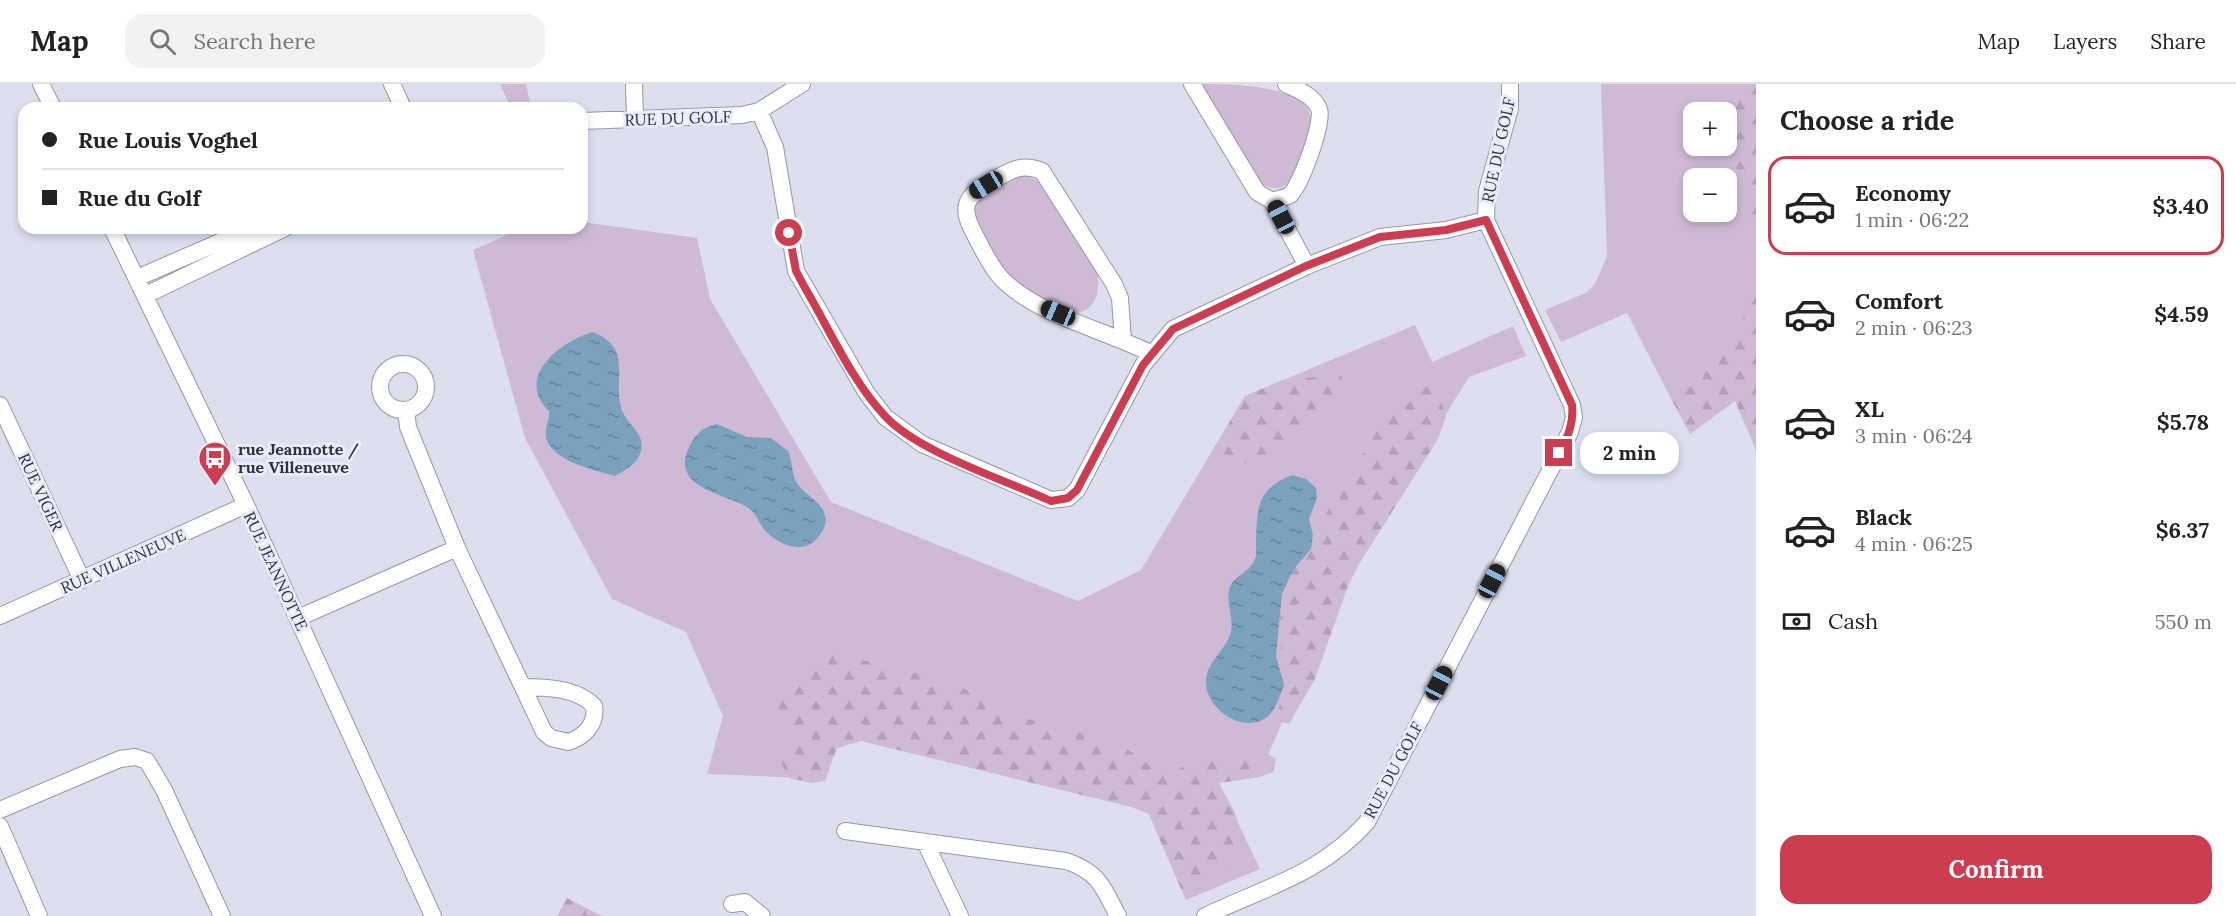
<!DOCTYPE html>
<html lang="en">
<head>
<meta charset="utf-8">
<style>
	body { margin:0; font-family:Lora,serif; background:#f2f2f2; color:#222; height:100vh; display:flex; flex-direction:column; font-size:22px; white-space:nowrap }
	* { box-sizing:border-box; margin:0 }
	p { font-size:20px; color:#767676 }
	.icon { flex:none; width:33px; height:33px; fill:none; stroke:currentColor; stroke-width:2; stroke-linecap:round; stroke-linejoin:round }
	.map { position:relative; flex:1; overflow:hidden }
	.panel { display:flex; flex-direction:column; background:#fff; width:480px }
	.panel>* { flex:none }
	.guide { position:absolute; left:18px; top:18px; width:570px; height:132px; border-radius:18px; box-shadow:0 3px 9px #0003; display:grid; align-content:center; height:132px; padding:0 24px; background:#fff }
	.buttons { position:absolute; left:1683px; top:18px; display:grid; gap:12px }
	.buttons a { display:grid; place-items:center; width:54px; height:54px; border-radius:12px; background:#fff; box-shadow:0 3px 9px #0003; font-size:30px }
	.end { position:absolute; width:27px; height:27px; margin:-14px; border:8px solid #cd3d52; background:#fff; box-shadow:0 0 0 3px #fff }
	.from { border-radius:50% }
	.bubble { position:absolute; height:42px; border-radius:18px; background:#fff; box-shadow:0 3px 9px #0003; font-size:20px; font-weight:700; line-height:42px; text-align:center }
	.car { position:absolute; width:18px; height:36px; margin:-18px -9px; border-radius:8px; box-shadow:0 0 4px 2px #0007; background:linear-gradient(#222 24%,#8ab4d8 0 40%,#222 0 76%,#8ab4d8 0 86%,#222 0) }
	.guide b { display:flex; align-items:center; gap:21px; height:57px; font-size:22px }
	.guide b+b { border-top:2px solid #e0e0e0 }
	.guide i { width:15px; height:15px; background:#222 }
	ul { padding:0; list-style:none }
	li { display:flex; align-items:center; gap:18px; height:99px; margin:0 12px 9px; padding:0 12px; border:3px solid transparent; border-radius:18px }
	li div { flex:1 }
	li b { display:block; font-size:22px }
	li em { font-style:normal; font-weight:700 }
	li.current { border-color:#cd3d52 }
	li>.icon { width:54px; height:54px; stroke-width:1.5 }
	h2 { padding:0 24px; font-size:27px; line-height:72px }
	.pay { display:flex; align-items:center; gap:15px; height:66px; padding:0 24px; font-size:22px }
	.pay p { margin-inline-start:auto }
	.primary-button { display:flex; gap:12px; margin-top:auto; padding:12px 24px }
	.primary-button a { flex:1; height:69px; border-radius:18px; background:#cd3d52; color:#fff; font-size:24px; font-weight:700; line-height:69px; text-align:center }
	header { display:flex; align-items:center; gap:36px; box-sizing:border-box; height:84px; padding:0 30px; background:#fff; border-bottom:2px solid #e0e0e0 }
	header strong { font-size:28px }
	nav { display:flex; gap:33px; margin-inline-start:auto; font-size:21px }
	.search { width:420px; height:54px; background:#f2f2f2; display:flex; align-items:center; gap:15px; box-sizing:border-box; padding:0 21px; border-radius:18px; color:#767676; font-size:22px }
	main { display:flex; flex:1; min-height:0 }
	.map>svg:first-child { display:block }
	.green { fill:#cebad4; fill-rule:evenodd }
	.forest { fill:url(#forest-firs) }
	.water { fill:url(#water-ripples) }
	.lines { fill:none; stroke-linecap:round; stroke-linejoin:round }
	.minor-casing { stroke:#9597a5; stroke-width:18 }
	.minor { stroke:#fff; stroke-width:16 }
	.route { stroke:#cd3d52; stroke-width:8 }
	.labels { text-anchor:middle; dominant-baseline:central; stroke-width:6; stroke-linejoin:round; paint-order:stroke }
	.street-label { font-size:16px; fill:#313238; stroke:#eaecfd }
	.poi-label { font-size:16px; font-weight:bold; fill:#313238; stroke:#eaecfd; text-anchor:start }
</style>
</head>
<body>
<header>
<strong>Map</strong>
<div class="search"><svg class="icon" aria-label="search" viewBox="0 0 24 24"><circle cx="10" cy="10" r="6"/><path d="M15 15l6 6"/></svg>Search here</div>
<nav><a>Map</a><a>Layers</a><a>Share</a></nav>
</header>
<main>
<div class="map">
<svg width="1756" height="832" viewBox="0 0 1756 832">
	<defs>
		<pattern id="forest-firs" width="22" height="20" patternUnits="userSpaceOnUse" patternTransform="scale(1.5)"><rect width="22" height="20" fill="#cebad4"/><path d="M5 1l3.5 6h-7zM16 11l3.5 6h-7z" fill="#b1a0b7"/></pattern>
		<pattern id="water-ripples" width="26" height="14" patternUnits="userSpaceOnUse" patternTransform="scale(1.5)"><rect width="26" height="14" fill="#7ca1bd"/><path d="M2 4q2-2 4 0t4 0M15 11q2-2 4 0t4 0" fill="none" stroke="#66849b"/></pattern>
	</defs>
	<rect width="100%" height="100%" fill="#dddfef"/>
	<path class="green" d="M 500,0 L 526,0 L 531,24 L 511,24 Z
		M 1199,0 C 1231,0 1313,0 1311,39 C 1306,53 1297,96 1284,102 C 1276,106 1268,103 1260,100 Z
		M 1601,0 L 1756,0 L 1756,243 L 1669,311 L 1627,229 L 1561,258 L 1545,226 L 1586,209 L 1595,200 L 1607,172 ZM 1694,28 L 1726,28 L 1726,62 L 1694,62 ZM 1694,94 L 1726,94 L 1726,128 L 1694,128 Z
		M 1019,88 L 1042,99 L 1097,186 C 1101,206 1096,230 1072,229 C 1053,219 1032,210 1015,196 C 997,183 962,134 980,113 C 989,103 1008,95 1019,88 Z
		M 582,138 L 697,154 L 710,215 L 831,418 L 1078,517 L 1141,486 L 1245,312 L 1415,241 L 1432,278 L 1513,242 L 1526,272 L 1469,293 L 1340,501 L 1259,693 L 1219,699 L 1260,785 L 1186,816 L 1136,700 L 778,619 L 807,694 L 707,690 L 723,632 L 686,548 L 612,515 L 525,354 L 473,166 L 523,144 L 582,144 Z"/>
	<path class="forest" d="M 1734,0 L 1756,0 L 1756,147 L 1729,58 Z
		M 1756,212 L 1756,366 L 1735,317 L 1690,350 L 1669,311 L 1724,268 Z
		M 1325,292 L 1342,292 L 1342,307 L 1331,327 L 1299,344 L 1254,380 L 1207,376 L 1245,312 L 1281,297 Z
		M 1414,300 L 1436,302 L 1446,333 L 1438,355 L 1359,480 L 1348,502 L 1315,595 L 1289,640 L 1278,637 L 1282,594 L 1280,525 L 1288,492 L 1402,306 Z
		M 833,569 L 951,598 L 1021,633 L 1120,660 L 1158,687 L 1175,688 L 1193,675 L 1246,676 L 1269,670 L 1276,676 L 1273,688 L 1259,693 L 1219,699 C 1224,711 1237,727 1238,741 C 1243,777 1216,804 1181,805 L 1149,730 L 1131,723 L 861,657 L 837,664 L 825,697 L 811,699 L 789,694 L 781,678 L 791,654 L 777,619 L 804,586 Z
		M 567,814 L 602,832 L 557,832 Z"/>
	<path class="water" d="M 593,248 C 633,265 613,291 621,323 C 625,340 646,349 641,367 C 638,380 625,386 615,392 C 594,386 560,379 548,359 C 542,349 550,337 549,327 C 514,294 560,257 593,248 Z
		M 717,340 L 747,353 L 771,354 L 788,367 C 793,377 791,392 798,401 C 807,412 822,418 825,432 C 827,440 823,447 818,453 C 804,472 777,461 764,445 C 758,438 756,428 747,423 C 722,409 668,403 690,361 C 697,348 704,343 717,340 Z
		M 1292,391 L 1306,395 L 1316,404 L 1317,414 L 1309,435 L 1313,451 L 1311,465 L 1293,486 L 1282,510 L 1276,572 L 1284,601 C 1280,611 1276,626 1267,633 C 1242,652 1204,623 1206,596 C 1208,575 1227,566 1231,547 C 1234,534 1226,520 1229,506 C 1232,492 1250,489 1255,475 C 1257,471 1256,463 1256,457 C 1257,424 1257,405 1292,391 Z"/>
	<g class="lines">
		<g class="minor-casing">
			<path id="minor" d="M 41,0 L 53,24
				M 392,0 L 403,24
				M 634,0 L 635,35
				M 1192,0 L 1257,108 L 1272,117 L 1307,182
				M 759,27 L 775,63 L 796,187 L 866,308 L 885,333 L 922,360 L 1051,416 L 1068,414 L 1077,406 L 1143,281 L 1173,245 L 1307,182 L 1380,153 L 1446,146 L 1486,136
				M 582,37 L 742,31 L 759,27 L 802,0
				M 1272,117 C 1277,115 1285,114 1290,111 C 1301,101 1324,38 1319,25 C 1313,11 1298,6 1286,0
				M 112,144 L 246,421 L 433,832
				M 137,194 L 252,144
				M 146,211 L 285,144
				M 1123,257 C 1083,240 1032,226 1001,194 C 990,182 983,166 975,151 C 959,122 965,113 992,97 C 1011,86 1021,79 1042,87 L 1114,200 L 1120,214 L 1123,257 L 1151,269
				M380 303a23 23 0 1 1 46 0a23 23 0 1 1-46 0Z
				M 0,321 L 82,496
				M 406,326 L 408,343 L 457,464 L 544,648 L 551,654 L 568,658 C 585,653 597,639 594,622 C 577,604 546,603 523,603
				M 0,532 L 246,421
				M 298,534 L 457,464
				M 0,726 L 120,675 L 135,673 L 147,677 L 164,706 L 222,832
				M 0,742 L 39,832
				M 845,747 L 1066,777 C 1099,788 1103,803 1118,832
				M 925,758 L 960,832
				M 732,820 L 745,818 L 762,832
				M 1205,832 C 1266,803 1321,790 1367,738 L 1570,348 L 1574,333 L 1572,321 L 1486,136 L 1487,107 L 1510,24 L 1510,0"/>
		</g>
		<use href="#minor" class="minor"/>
	</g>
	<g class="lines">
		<path class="route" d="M 789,149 L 796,187 L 805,204 C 830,246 851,296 885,332 C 918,368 1005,396 1051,417 L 1068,414 L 1077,406 L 1143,281 L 1173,245 L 1306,182 L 1380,153 L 1446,146 L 1486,136 L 1572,321 C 1574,340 1568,352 1559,369"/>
	</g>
	<defs>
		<g id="bus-pin" transform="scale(1.725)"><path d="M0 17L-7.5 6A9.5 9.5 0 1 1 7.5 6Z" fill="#cd3d52" stroke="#eaecfd"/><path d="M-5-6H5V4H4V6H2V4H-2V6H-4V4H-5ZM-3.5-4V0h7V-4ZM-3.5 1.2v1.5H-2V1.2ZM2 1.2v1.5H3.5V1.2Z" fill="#fff"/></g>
	</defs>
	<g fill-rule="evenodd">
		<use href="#bus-pin" x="215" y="374"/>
	</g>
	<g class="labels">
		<g class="street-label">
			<text transform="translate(678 34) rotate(-2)">RUE DU GOLF</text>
			<text transform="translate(1498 66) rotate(-78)">RUE DU GOLF</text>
			<text transform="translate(41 408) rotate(65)">RUE VIGER</text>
			<text transform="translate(123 477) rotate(-24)">RUE VILLENEUVE</text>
			<text transform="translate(276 487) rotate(65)">RUE JEANNOTTE</text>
			<text transform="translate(1393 686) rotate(-62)">RUE DU GOLF</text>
		</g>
		<g class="poi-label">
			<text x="238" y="365">rue Jeannotte /<tspan x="238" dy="18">rue Villeneuve</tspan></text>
		</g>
	</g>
</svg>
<div class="buttons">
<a>+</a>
<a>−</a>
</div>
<i class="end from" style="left:789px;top:149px"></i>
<i class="end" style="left:1559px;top:369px"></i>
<div class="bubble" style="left:1580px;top:348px;width:99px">2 min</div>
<i class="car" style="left:986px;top:101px;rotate:239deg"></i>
<i class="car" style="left:1281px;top:133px;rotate:332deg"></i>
<i class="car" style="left:1058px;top:229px;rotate:293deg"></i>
<i class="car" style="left:1492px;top:497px;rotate:28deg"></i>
<i class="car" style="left:1439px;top:599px;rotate:28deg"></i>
<div class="guide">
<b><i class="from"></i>Rue Louis Voghel</b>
<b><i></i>Rue du Golf</b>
</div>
</div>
<section class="panel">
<h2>Choose a ride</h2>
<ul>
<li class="current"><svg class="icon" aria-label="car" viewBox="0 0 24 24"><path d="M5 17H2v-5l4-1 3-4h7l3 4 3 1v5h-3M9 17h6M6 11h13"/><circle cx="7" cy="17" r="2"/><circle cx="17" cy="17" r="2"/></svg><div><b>Economy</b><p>1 min · 06:22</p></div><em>$3.40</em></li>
<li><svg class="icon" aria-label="car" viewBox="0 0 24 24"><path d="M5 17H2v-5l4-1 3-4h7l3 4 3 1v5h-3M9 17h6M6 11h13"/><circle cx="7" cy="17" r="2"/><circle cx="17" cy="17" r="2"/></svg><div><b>Comfort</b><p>2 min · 06:23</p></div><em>$4.59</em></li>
<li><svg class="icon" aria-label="car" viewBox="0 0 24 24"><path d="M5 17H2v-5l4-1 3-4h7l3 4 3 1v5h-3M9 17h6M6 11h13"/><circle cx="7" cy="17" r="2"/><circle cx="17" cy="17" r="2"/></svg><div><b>XL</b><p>3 min · 06:24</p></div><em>$5.78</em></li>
<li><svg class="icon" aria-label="car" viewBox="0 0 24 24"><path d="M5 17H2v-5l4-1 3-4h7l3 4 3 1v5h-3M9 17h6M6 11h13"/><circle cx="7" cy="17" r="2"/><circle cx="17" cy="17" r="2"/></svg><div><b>Black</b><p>4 min · 06:25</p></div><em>$6.37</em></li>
</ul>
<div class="pay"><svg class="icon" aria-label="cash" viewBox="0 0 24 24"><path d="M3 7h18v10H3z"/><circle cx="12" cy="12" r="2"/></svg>Cash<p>550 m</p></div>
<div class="primary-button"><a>Confirm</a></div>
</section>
</main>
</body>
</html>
